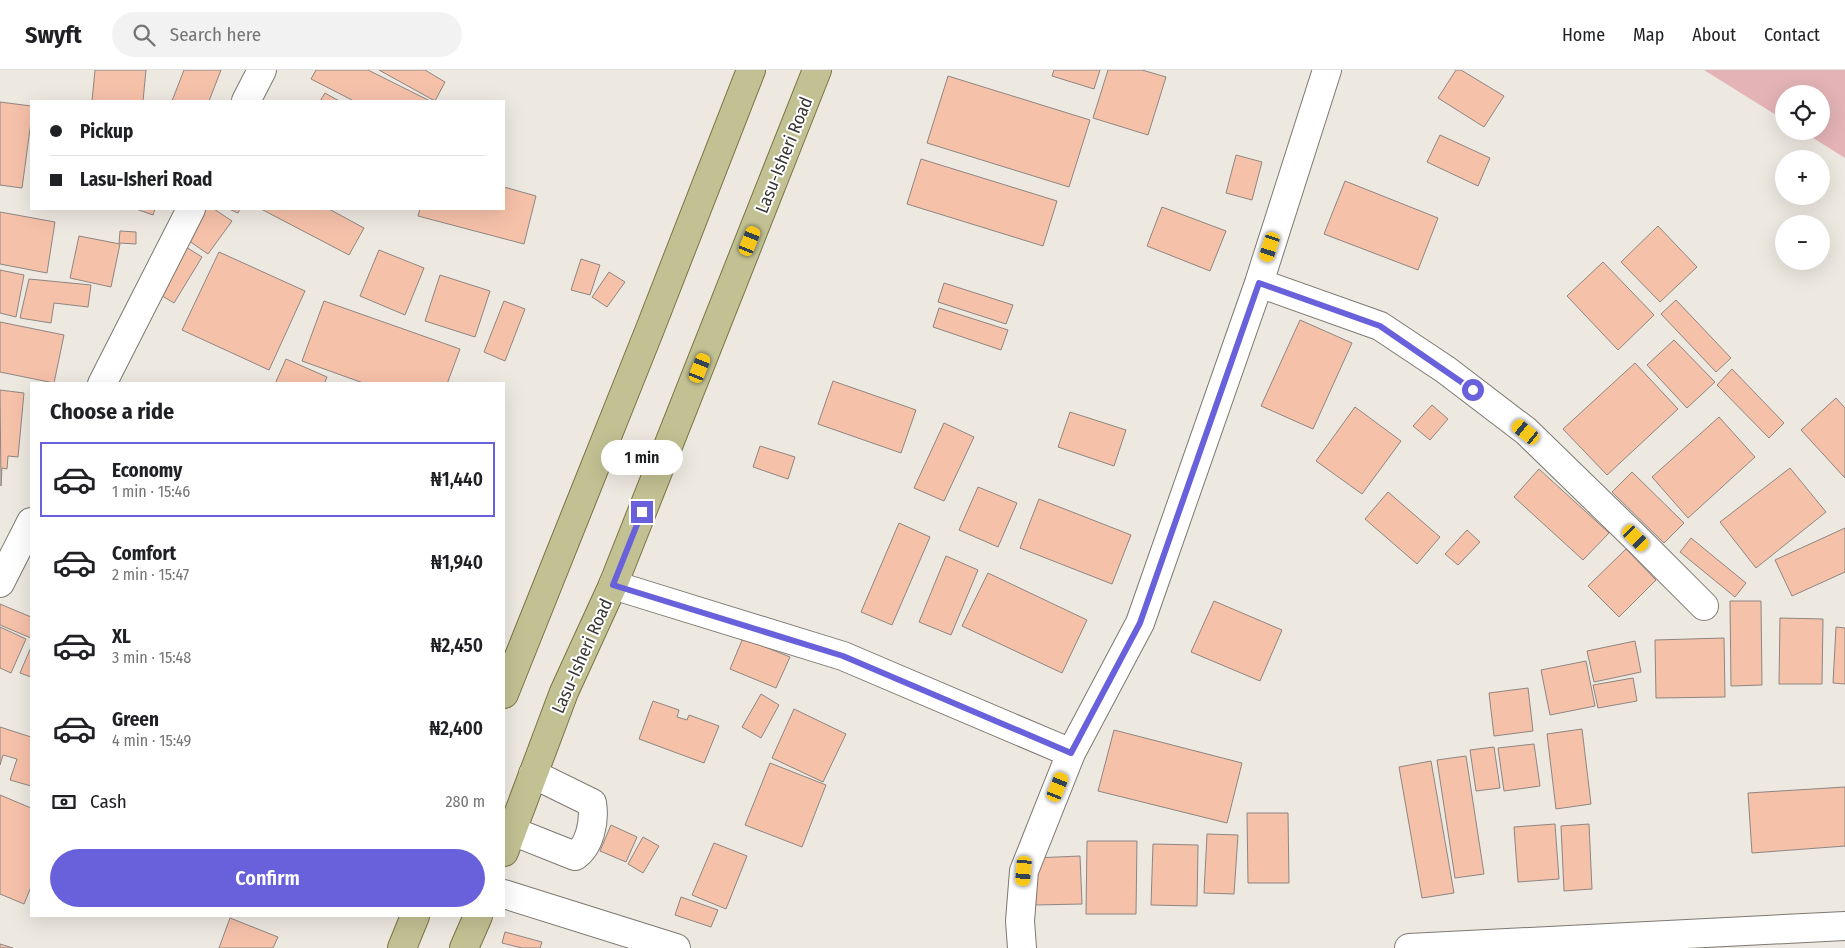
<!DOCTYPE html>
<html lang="en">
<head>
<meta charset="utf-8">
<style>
	body { margin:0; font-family:"Fira Sans Condensed",sans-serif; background:#f2f2f2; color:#202124; height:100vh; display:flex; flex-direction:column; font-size:19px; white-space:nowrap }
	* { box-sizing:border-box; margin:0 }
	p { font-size:16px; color:#757577 }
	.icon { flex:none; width:28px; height:28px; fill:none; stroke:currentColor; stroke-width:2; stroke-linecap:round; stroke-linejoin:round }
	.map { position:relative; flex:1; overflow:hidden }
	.side { position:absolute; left:30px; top:312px; width:475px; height:535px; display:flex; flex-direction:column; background:#fff; border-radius:0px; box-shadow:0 5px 20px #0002 }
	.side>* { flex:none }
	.hud { position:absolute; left:30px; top:30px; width:475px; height:110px; border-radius:0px; box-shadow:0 5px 20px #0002; display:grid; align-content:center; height:110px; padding:0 20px; background:#fff }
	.fabs { position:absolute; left:1775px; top:15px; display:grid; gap:10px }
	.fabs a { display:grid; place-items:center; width:55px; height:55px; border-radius:50%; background:#fff; box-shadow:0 5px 20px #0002; font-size:25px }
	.end { position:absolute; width:22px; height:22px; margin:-11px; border:6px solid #6861db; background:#fff; box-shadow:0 0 0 2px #fff }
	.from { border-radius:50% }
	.bubble { position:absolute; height:35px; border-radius:18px; background:#fff; box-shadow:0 5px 20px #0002; font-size:16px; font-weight:600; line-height:35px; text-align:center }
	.car { position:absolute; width:15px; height:30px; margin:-15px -8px; border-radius:6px; box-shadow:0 0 4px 1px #0007; background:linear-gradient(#f5c518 24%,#345 0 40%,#f5c518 0 76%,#345 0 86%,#f5c518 0) }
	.hud b { display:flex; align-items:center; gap:18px; height:48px; font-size:19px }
	.hud b+b { border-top:1px solid #e0e0e0 }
	.hud i { width:12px; height:12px; background:#202124 }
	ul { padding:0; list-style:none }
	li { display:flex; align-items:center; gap:15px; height:75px; margin:0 10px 8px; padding:0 10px; border:2px solid transparent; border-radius:0px }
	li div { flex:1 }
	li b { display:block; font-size:19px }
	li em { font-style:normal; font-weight:600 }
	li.current { border-color:#6861db }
	li>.icon { width:45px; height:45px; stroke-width:1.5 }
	h2 { padding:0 20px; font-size:22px; line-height:60px }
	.pay { display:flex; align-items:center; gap:12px; height:55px; padding:0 20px; font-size:19px }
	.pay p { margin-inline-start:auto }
	.cta { display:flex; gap:10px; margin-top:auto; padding:10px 20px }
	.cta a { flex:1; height:58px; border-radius:30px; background:#6861db; color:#fff; font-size:20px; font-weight:600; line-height:58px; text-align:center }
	header { display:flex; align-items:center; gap:30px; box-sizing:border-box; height:70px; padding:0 25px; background:#fff; border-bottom:1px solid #e0e0e0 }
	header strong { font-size:24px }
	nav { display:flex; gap:28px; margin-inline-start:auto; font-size:18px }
	.search { width:350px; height:45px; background:#f2f2f2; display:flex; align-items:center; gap:12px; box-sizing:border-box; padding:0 18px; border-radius:28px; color:#757577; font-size:19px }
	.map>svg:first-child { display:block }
	.green { fill:#e3b3b6 }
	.building { fill:#f6c1a9; stroke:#8e8682 }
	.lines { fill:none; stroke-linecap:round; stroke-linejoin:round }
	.minor-casing { stroke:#7d7871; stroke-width:30 }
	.major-casing { stroke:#787543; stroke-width:30 }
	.minor { stroke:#fff; stroke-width:28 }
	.major { stroke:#c2c193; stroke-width:28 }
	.route { stroke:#6861db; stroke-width:6 }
	.labels { text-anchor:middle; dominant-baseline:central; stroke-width:4; stroke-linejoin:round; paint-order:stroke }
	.street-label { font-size:18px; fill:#383633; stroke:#fff }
</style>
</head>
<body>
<header>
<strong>Swyft</strong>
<div class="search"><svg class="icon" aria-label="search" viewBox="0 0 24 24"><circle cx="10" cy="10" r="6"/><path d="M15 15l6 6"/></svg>Search here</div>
<nav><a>Home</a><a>Map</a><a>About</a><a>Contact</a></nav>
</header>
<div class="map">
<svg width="1845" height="878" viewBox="0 0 1845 878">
	<rect width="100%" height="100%" fill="#ede8e0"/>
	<path class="green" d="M 1704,0 L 1845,0 L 1845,88 L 1802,61 L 1821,61 L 1821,24 L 1784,24 L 1784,50 Z"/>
	<path class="building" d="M 95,0 L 146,0 L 143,31 L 92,31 Z
		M 184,0 L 221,0 L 209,31 L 172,31 Z
		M 316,0 L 368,0 L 430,31 L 354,31 L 311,9 Z
		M 379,0 L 425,0 L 445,12 L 435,31 Z
		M 1054,0 L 1100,0 L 1094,19 L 1052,6 Z
		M 1108,0 L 1142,0 L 1166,7 L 1148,65 L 1093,48 Z
		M 1456,0 L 1461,0 L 1504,26 L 1484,57 L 1438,28 Z
		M 948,6 L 1090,50 L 1069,117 L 927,73 Z
		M 325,23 L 339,31 L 320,31 Z
		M 0,32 L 31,36 L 31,52 L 22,118 L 0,115 Z
		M 1440,65 L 1490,88 L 1478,116 L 1427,92 Z
		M 1236,85 L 1262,92 L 1252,130 L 1226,123 Z
		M 921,89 L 1057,131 L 1043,176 L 907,134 Z
		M 1345,111 L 1438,148 L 1418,200 L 1324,164 Z
		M 504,117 L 536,126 L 524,174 L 418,146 L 420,139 L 504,139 Z
		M 1162,137 L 1226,161 L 1210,201 L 1147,176 Z
		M 136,139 L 155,139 L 153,145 Z
		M 201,139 L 214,139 L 232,151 L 208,184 L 182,166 Z
		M 229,139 L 240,139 L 238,143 Z
		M 261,139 L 329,139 L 364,158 L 349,185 Z
		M 0,142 L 55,152 L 47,203 L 0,194 Z
		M 1658,156 L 1697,197 L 1660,232 L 1621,192 Z
		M 120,161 L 136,162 L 136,174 L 119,173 Z
		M 79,166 L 120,174 L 111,217 L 70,208 Z
		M 181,174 L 202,187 L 174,233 L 154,221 Z
		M 379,180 L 424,198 L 405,245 L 360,226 Z
		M 219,182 L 305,221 L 269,300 L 182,260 Z
		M 581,189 L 600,195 L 590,225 L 571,220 Z
		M 1603,192 L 1654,245 L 1618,280 L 1567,226 Z
		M 0,200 L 24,205 L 16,247 L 0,243 Z
		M 609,202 L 625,212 L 607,237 L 592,227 Z
		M 440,205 L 490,221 L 475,267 L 425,251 Z
		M 29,209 L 91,215 L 88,237 L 54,233 L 51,253 L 20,248 Z
		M 944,213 L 1013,235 L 1006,254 L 938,232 Z
		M 1676,230 L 1731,288 L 1716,302 L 1661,244 Z
		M 324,231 L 460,279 L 447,314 L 366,314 L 302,291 Z
		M 504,231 L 525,239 L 505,291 L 484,282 Z
		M 939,238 L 1008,260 L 1001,280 L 933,257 Z
		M 1300,250 L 1352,273 L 1313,359 L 1261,336 Z
		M 0,252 L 64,265 L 54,313 L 0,302 Z
		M 1674,270 L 1715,312 L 1687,338 L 1647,295 Z
		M 286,289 L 327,307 L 324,314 L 275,314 Z
		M 1635,293 L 1678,339 L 1607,405 L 1563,359 Z
		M 1732,299 L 1784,353 L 1769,368 L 1717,315 Z
		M 833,311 L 916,340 L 901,383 L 818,354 Z
		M 0,320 L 24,323 L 18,387 L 8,386 L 7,399 L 2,398 L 1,416 Z
		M 1836,328 L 1845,338 L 1845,408 L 1801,360 Z
		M 1432,335 L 1448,349 L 1430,370 L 1413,356 Z
		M 1355,337 L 1401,371 L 1362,424 L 1316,391 Z
		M 1070,342 L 1126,360 L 1114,396 L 1058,377 Z
		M 1719,347 L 1755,387 L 1688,448 L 1652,407 Z
		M 944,353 L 974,367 L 944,431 L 914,418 Z
		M 760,376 L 795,387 L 788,409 L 753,397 Z
		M 1790,398 L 1826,442 L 1756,498 L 1720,452 Z
		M 1539,399 L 1609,463 L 1583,490 L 1514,427 Z
		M 1632,402 L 1684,453 L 1664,473 L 1612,422 Z
		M 978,417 L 1017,433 L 998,477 L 959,460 Z
		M 1388,422 L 1440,467 L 1417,494 L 1365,449 Z
		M 1039,429 L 1131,465 L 1112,514 L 1020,478 Z
		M 899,453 L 930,467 L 892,555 L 861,542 Z
		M 1845,458 L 1845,502 L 1792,526 L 1775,490 Z
		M 1467,460 L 1480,472 L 1458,495 L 1445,484 Z
		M 1691,468 L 1746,513 L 1735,527 L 1680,482 Z
		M 1626,479 L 1656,510 L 1619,547 L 1588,516 Z
		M 946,486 L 978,500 L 951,565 L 919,552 Z
		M 988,503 L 1087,550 L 1062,603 L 962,556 Z
		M 1214,531 L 1282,560 L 1260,611 L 1191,582 Z
		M 1730,531 L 1761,531 L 1762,615 L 1731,616 Z
		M 0,534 L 31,547 L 31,568 L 0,555 Z
		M 1780,548 L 1823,549 L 1822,614 L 1779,614 Z
		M 0,557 L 26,569 L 11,603 L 0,598 Z
		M 1836,557 L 1845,558 L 1845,614 L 1833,613 Z
		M 743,568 L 790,587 L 776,618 L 730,599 Z
		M 1724,568 L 1725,627 L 1656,628 L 1655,570 Z
		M 1635,571 L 1641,602 L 1594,612 L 1587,581 Z
		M 31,577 L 31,607 L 20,603 Z
		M 1586,591 L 1595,636 L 1550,645 L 1541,600 Z
		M 1633,608 L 1637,631 L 1598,638 L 1593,615 Z
		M 1528,618 L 1533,661 L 1494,666 L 1489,623 Z
		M 761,624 L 779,635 L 761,668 L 742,657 Z
		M 653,631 L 679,640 L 677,647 L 687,650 L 689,645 L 719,656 L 704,693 L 639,669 Z
		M 794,639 L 846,664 L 823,712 L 772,688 Z
		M 0,657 L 31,667 L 31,716 L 10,710 L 17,689 L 3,685 L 0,695 Z
		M 1582,659 L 1591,734 L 1556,739 L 1547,664 Z
		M 1114,660 L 1242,693 L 1227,753 L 1098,721 Z
		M 1534,674 L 1540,716 L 1504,721 L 1498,678 Z
		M 1494,677 L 1500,718 L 1476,721 L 1470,680 Z
		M 1466,686 L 1484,804 L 1455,808 L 1437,690 Z
		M 1431,691 L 1454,823 L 1422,828 L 1399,697 Z
		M 770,693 L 826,715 L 802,777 L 745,755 Z
		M 1845,717 L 1845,776 L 1752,783 L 1748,723 Z
		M 0,725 L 31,738 L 31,817 L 24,834 L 0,824 Z
		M 1247,743 L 1288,743 L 1289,813 L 1248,813 Z
		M 1555,754 L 1559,809 L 1518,812 L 1514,757 Z
		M 1589,754 L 1592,819 L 1564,821 L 1561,756 Z
		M 611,755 L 637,767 L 626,792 L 600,781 Z
		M 1207,764 L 1238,765 L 1234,824 L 1204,823 Z
		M 643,767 L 659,776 L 643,803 L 628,794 Z
		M 1087,771 L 1137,771 L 1136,844 L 1086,844 Z
		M 714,773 L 747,786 L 726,839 L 692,825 Z
		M 1153,774 L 1198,775 L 1197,836 L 1151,835 Z
		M 1080,786 L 1082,834 L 1035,835 L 1034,788 Z
		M 681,827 L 718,840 L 711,857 L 675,845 Z
		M 230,848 L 278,867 L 273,878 L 219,878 Z
		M 505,862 L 542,872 L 540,878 L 522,878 L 502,873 Z
		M 0,874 L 13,878 L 0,878 Z"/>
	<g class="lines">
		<g class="minor-casing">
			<path id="minor" d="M 246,31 L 262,0
				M 1259,213 L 1380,256 L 1446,300 L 1526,361 L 1636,468 L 1704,536
				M 102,314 L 191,139
				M 0,513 L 31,452
				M 613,515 L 843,586 L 1071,683
				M 512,761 L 575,786 C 590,776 595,751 592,733 L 533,704
				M 504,824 L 676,878
				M 1022,878 L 1020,851 L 1024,801 L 1071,683 L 1140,553 L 1259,213 L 1327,0
				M 1409,878 L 1845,856"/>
		</g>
		<g class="major-casing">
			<path id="major" d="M 504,624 L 650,259 L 751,0
				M 504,782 L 564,622 L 613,515 L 817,0
				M 402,878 L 415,846
				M 464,878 L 478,846"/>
		</g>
		<use href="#minor" class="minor"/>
		<use href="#major" class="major"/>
	</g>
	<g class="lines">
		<path class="route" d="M 642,442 L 613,515 L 843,586 L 1071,683 L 1140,553 L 1259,213 L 1380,256 L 1473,320"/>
	</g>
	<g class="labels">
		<g class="street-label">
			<text transform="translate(784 85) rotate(-68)">Lasu-Isheri Road</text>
			<text transform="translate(582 586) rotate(-66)">Lasu-Isheri Road</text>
		</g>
	</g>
</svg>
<div class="fabs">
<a><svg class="icon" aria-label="locate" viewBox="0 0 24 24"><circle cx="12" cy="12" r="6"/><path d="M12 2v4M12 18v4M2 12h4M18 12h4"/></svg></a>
<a>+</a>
<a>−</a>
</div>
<i class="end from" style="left:1473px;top:320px"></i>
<i class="end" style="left:642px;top:442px"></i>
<div class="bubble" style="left:601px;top:370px;width:82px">1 min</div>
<i class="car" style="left:750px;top:171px;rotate:22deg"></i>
<i class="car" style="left:1270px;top:177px;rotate:198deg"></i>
<i class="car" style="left:700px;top:298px;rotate:22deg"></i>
<i class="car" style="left:1526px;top:362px;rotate:309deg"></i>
<i class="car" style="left:1636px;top:468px;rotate:135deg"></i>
<i class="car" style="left:1058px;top:717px;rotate:22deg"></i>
<i class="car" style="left:1024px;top:801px;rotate:185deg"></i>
<div class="hud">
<b><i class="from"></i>Pickup</b>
<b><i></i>Lasu-Isheri Road</b>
</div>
<section class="side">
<h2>Choose a ride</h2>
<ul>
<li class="current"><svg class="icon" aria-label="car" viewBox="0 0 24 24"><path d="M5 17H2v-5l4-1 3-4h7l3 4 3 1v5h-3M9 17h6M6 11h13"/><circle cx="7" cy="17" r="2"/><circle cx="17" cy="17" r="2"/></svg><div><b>Economy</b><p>1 min · 15:46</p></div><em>₦1,440</em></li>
<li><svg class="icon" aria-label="car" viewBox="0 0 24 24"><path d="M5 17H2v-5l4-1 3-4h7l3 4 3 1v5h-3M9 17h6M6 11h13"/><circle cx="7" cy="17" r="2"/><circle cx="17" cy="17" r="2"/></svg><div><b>Comfort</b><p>2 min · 15:47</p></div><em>₦1,940</em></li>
<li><svg class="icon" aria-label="car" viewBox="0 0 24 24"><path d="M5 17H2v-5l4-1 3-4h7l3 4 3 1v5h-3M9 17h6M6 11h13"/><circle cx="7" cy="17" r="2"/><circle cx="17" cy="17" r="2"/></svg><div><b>XL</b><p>3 min · 15:48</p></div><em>₦2,450</em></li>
<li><svg class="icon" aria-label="car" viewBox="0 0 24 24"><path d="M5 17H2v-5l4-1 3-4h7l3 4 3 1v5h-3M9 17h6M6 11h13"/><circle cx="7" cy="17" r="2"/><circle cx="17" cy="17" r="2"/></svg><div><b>Green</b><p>4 min · 15:49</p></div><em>₦2,400</em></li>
</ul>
<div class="pay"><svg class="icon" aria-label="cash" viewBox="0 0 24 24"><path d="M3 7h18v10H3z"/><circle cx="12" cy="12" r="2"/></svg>Cash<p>280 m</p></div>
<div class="cta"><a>Confirm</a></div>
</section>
</div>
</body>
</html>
